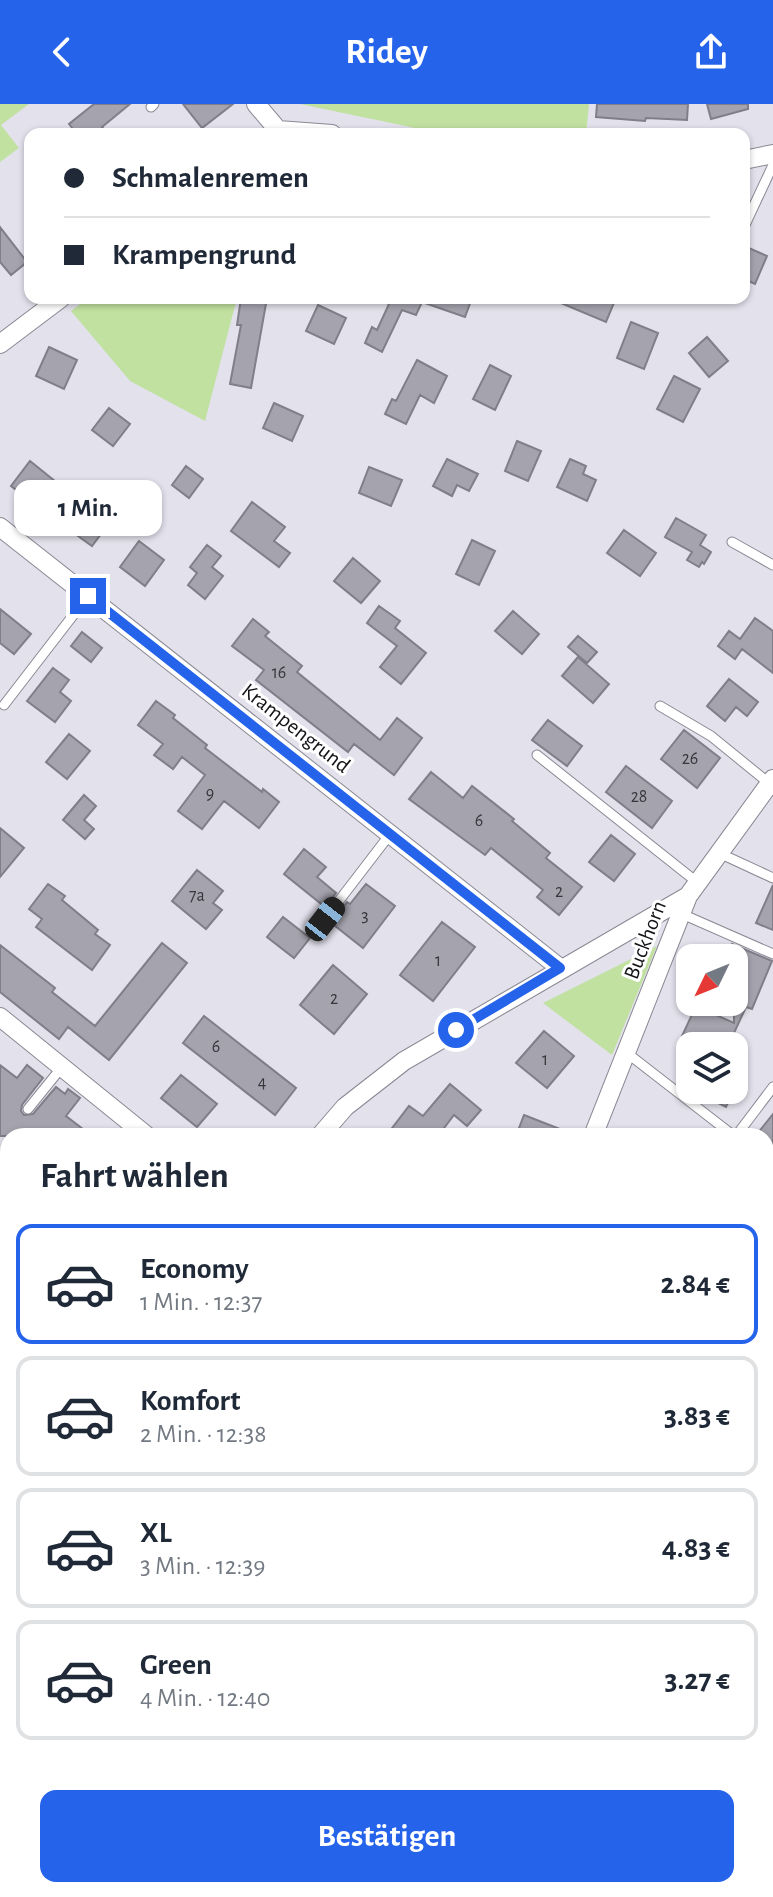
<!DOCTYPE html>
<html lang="de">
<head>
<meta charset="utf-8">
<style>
	body { margin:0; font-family:"Alegreya Sans",sans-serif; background:#f2f2f3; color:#1f2937; height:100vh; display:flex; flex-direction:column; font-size:30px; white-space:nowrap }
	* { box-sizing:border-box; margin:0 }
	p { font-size:26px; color:#747a83 }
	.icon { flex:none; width:44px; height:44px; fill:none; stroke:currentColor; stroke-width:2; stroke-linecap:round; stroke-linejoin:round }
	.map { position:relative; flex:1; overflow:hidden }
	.sheet { position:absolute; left:0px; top:1024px; width:774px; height:770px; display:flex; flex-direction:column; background:#fff; border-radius:24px 24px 0 0; box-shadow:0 2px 6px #0004 }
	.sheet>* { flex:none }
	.top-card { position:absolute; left:24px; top:24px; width:726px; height:176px; border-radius:16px; box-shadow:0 2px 6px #0004; display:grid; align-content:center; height:176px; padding:0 40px; background:#fff }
	.needle { width:52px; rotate:227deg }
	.controls { position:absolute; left:676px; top:840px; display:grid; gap:16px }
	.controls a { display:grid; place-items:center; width:72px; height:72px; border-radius:16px; background:#fff; box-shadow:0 2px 6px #0004; font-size:40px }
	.end { position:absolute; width:36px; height:36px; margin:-18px; border:10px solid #2563eb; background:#fff; box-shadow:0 0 0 4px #fff }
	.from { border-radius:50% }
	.bubble { position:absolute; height:56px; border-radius:16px; background:#fff; box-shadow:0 2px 6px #0004; font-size:26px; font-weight:600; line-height:56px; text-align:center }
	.car { position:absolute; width:24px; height:48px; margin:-24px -12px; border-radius:10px; box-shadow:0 0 6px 2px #0007; background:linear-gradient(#222 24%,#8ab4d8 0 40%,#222 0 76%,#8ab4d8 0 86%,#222 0) }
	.top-card b { display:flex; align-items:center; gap:28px; height:76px; font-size:30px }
	.top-card b+b { border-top:2px solid #e0e1e3 }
	.top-card i { width:20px; height:20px; background:#1f2937 }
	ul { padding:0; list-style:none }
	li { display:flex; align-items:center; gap:24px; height:120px; margin:0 16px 12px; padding:0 24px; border:4px solid #e0e1e3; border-radius:16px }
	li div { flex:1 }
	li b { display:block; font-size:30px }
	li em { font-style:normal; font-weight:600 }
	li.on { border-color:#2563eb }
	li>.icon { width:72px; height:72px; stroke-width:1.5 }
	h2 { padding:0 40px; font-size:36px; line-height:96px }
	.primary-button { display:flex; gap:16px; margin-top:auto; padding:16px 40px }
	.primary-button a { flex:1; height:92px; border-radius:16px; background:#2563eb; color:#fff; font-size:32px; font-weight:600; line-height:92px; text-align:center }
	header { display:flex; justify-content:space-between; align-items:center; height:104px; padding:0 40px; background:#2563eb; color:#fff; font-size:36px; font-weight:600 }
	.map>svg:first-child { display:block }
	.built { fill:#d8d5e8 }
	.green { fill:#c1e1a0 }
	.building { fill:#a5a3ae; stroke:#807e88; stroke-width:2 }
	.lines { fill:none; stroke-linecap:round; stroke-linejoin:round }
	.service-casing { stroke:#8a8893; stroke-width:11 }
	.minor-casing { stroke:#8a8893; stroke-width:20 }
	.service { stroke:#fff; stroke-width:9 }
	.minor { stroke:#fff; stroke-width:18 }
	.rail { stroke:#606067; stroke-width:5; stroke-dasharray:16 8; stroke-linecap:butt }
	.route { stroke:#2563eb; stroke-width:10 }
	.labels { text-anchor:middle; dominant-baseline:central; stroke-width:6; stroke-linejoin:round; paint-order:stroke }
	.number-label { font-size:18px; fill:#38373d }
	.street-label { font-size:22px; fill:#131317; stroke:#fff }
</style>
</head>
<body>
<header><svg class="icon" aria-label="back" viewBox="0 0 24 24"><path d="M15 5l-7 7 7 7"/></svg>Ridey<svg class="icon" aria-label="share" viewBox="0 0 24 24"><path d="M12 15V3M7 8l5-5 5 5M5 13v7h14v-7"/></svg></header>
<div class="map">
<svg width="773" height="1793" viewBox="0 0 773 1793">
	<rect width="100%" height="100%" fill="#e2e1ec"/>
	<path class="built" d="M 773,1312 L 773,1484 L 766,1501 L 766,1328 Z
		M 563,1786 L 650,1786 L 648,1793 L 560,1793 Z"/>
	<path class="green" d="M 0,0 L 29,0 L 1,21 L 19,44 L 0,58 Z
		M 300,0 L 589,0 L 586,30 L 429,30 L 420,25 Z
		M 88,194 L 237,194 L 205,317 L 130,277 L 71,207 Z
		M 657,842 L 612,951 L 543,899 Z
		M 0,1439 L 8,1445 L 8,1786 L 461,1786 L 471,1793 L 0,1793 Z"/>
	<path class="building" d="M 94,0 L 130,0 L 102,23 L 108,30 L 77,30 L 69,20 Z
		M 183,0 L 233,0 L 202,24 Z
		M 597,0 L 688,0 L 687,16 L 646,14 L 645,17 L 596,13 Z
		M 707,0 L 748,0 L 748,5 L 711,15 Z
		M 0,123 L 27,158 L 11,171 L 0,158 Z
		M 744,142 L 767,152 L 755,180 L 744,175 Z
		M 241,194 L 267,194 L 251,284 L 230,280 L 241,221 L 237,221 Z
		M 375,194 L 472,194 L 465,213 L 422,198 L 416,211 L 402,206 L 382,248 L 365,239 L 372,223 L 377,226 L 389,200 Z
		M 549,194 L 616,194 L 606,218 Z
		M 318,201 L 346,214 L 334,240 L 306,227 Z
		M 631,218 L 658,229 L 644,265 L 617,254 Z
		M 707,233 L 728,257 L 709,273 L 689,249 Z
		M 49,243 L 77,256 L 64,285 L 36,272 Z
		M 417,256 L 447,272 L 434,299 L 420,291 L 406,320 L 385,310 L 392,295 L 396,297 Z
		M 490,261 L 511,272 L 495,306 L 473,295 Z
		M 674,272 L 700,285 L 683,318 L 657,305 Z
		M 274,299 L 303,312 L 292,337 L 263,324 Z
		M 109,304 L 130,320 L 113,342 L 92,326 Z
		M 517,337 L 541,347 L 528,377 L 505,367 Z
		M 447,355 L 478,370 L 469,387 L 457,381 L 452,392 L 433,382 Z
		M 570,355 L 586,362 L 583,370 L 596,376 L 587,397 L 557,383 Z
		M 30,357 L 56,378 L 37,402 L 11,382 Z
		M 186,362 L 203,375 L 189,394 L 172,381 Z
		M 369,363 L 402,376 L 391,402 L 359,389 Z
		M 88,396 L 113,414 L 92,442 L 67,424 Z
		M 252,398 L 285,423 L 274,437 L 290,449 L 279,463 L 231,427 Z
		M 676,414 L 706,431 L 700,441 L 711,448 L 704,460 L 702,458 L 699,463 L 687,456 L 692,448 L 665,433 Z
		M 624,426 L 656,449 L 640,472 L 607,449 Z
		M 472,436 L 495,447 L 479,481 L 456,470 Z
		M 139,437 L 164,456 L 145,482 L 120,463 Z
		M 207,441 L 221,452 L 212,463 L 223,472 L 205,495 L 188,481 L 197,469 L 190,463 Z
		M 353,454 L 380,477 L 361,499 L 334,477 Z
		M 379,502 L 400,517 L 395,524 L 426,549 L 401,580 L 380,563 L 397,542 L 367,519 Z
		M 0,505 L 31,530 L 14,550 L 0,539 Z
		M 513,507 L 539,530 L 522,550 L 495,527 Z
		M 755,514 L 773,527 L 773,569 L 742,545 L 735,555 L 718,542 L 729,527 L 740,535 Z
		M 253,515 L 269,528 L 265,532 L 302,562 L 297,568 L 380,636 L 397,614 L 422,634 L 394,671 L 354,640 L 348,648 L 256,576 L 264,566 L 232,542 Z
		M 82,528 L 102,544 L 91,558 L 71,542 Z
		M 578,532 L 597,548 L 587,559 L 568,543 Z
		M 578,553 L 609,580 L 593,599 L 562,572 Z
		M 53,564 L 69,576 L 60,588 L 71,597 L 55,618 L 27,597 Z
		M 729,575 L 758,598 L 747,612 L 736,603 L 725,617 L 707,602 Z
		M 156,597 L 175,611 L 173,614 L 207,641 L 205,644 L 262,688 L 263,685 L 279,698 L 259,724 L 224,697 L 202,725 L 178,707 L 205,671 L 182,653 L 173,665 L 154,651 L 163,640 L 138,621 Z
		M 548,616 L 582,642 L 567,662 L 532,636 Z
		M 684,626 L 720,654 L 697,684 L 661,655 Z
		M 69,630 L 90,647 L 67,675 L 46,658 Z
		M 626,662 L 672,697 L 652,724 L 606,688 Z
		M 431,668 L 463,694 L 472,682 L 514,715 L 512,717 L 550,749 L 546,754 L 582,783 L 559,811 L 537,793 L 543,786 L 491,744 L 485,751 L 409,695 Z
		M 84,691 L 96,702 L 84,716 L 94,725 L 85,735 L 63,716 Z
		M 0,724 L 24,744 L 0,773 Z
		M 611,731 L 635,750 L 614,777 L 589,758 Z
		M 304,745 L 326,763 L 317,773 L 336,789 L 325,803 L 284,770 Z
		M 197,766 L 223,787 L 213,799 L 222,806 L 206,825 L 172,797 Z
		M 48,780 L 65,792 L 62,796 L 98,826 L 95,830 L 110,841 L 92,866 L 36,823 L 42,815 L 29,805 Z
		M 366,780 L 395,802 L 363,844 L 334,821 L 340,814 L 337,812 L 347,798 L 350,800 Z
		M 773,781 L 773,826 L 756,819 Z
		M 283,813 L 310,834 L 294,854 L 267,833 Z
		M 442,818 L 475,843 L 433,897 L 400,871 Z
		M 162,839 L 187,859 L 109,956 L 68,923 L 59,935 L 0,888 L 0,841 L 55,884 L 52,888 L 95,922 Z
		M 732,840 L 772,857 L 752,905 L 746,903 L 728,942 L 704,942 L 682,932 L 696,902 L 734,919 L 734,854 L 726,854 Z
		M 333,861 L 367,890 L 334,930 L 300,901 Z
		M 204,912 L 296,984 L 275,1011 L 183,939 Z
		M 544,927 L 574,952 L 547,984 L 516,959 Z
		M 0,961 L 17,974 L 27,961 L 43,974 L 22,1001 L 21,1007 L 24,1011 L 33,1010 L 56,983 L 65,990 L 68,985 L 80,994 L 66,1012 L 92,1032 L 0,1032 Z
		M 181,971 L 217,1000 L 197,1023 L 161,994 Z
		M 450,980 L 481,1006 L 467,1022 L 454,1011 L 438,1032 L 386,1032 L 409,1002 L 423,1012 Z
		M 692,986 L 734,986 L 726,1003 Z
		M 773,1010 L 773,1043 L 766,1037 L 766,1032 L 757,1030 Z
		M 524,1011 L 575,1031 L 575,1032 L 516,1032 Z"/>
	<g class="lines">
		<g class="service-casing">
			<path id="service" d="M 151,3 L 154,0
				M 744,123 L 773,61
				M 732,438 L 773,461
				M 4,601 L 88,492
				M 660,602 L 711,632 L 770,680
				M 537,651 L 698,779
				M 719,749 L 773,774
				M 682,810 L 773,850
				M 325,815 L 391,729
				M 627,949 L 734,1032
				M 28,1005 L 62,963
				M 736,1032 L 773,983
				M 754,1786 L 765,1793"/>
		</g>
		<g class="minor-casing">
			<path id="minor" d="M 256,0 L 278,26 L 332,30
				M 744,56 L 773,50
				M 0,240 L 61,194
				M 0,423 L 560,864
				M 0,913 L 147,1032
				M 320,1032 L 345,1003 L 404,957 L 688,792
				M 593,1032 L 688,792 L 773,675
				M 0,1349 L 8,1339"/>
		</g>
		<use href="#service" class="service"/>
		<use href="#minor" class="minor"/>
		<path class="rail" d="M 766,1411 L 773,1394
			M 766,1431 L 773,1414
			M 609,1793 L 612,1786"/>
	</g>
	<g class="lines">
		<path class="route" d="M 88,492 L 560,864 L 456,926"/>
	</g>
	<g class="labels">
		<g class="number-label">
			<text x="279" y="569">16</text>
			<text x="690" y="655">26</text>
			<text x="210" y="690">9</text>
			<text x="639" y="693">28</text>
			<text x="479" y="717">6</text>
			<text x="559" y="788">2</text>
			<text x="197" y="792">7a</text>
			<text x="365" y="812">3</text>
			<text x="438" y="857">1</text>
			<text x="334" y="895">2</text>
			<text x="216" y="943">6</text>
			<text x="545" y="956">1</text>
			<text x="262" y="979">4</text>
		</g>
		<g class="street-label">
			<text transform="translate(296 624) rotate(38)">Krampengrund</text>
			<text transform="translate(645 836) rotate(-69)">Buckhorn</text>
		</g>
	</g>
</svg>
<div class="controls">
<a><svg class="needle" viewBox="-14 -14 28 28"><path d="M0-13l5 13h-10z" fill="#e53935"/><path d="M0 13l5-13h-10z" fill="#747a83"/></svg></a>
<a><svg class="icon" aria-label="layers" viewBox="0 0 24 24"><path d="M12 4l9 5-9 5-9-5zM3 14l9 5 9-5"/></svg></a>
</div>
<i class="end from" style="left:456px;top:926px"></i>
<i class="end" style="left:88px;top:492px"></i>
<div class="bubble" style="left:14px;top:376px;width:148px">1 Min.</div>
<i class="car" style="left:325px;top:815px;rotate:38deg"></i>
<div class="top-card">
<b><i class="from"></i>Schmalenremen</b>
<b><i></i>Krampengrund</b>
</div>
<section class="sheet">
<h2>Fahrt wählen</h2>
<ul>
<li class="on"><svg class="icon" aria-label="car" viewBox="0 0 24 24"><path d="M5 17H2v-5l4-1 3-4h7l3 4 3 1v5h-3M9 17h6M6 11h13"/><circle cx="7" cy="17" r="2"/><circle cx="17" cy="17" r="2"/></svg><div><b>Economy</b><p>1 Min. · 12:37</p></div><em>2.84 €</em></li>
<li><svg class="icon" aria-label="car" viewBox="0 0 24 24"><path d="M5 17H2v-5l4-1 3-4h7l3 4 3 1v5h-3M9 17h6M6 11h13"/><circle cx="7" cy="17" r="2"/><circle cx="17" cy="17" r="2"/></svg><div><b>Komfort</b><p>2 Min. · 12:38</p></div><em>3.83 €</em></li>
<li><svg class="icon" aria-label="car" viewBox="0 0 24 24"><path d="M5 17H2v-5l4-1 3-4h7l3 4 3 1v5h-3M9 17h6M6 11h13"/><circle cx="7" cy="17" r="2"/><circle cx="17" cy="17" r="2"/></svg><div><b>XL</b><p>3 Min. · 12:39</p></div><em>4.83 €</em></li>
<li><svg class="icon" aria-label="car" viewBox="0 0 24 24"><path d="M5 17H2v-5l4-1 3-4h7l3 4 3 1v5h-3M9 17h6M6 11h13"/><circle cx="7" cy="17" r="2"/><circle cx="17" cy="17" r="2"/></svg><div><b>Green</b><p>4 Min. · 12:40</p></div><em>3.27 €</em></li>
</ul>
<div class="primary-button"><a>Bestätigen</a></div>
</section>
</div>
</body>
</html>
